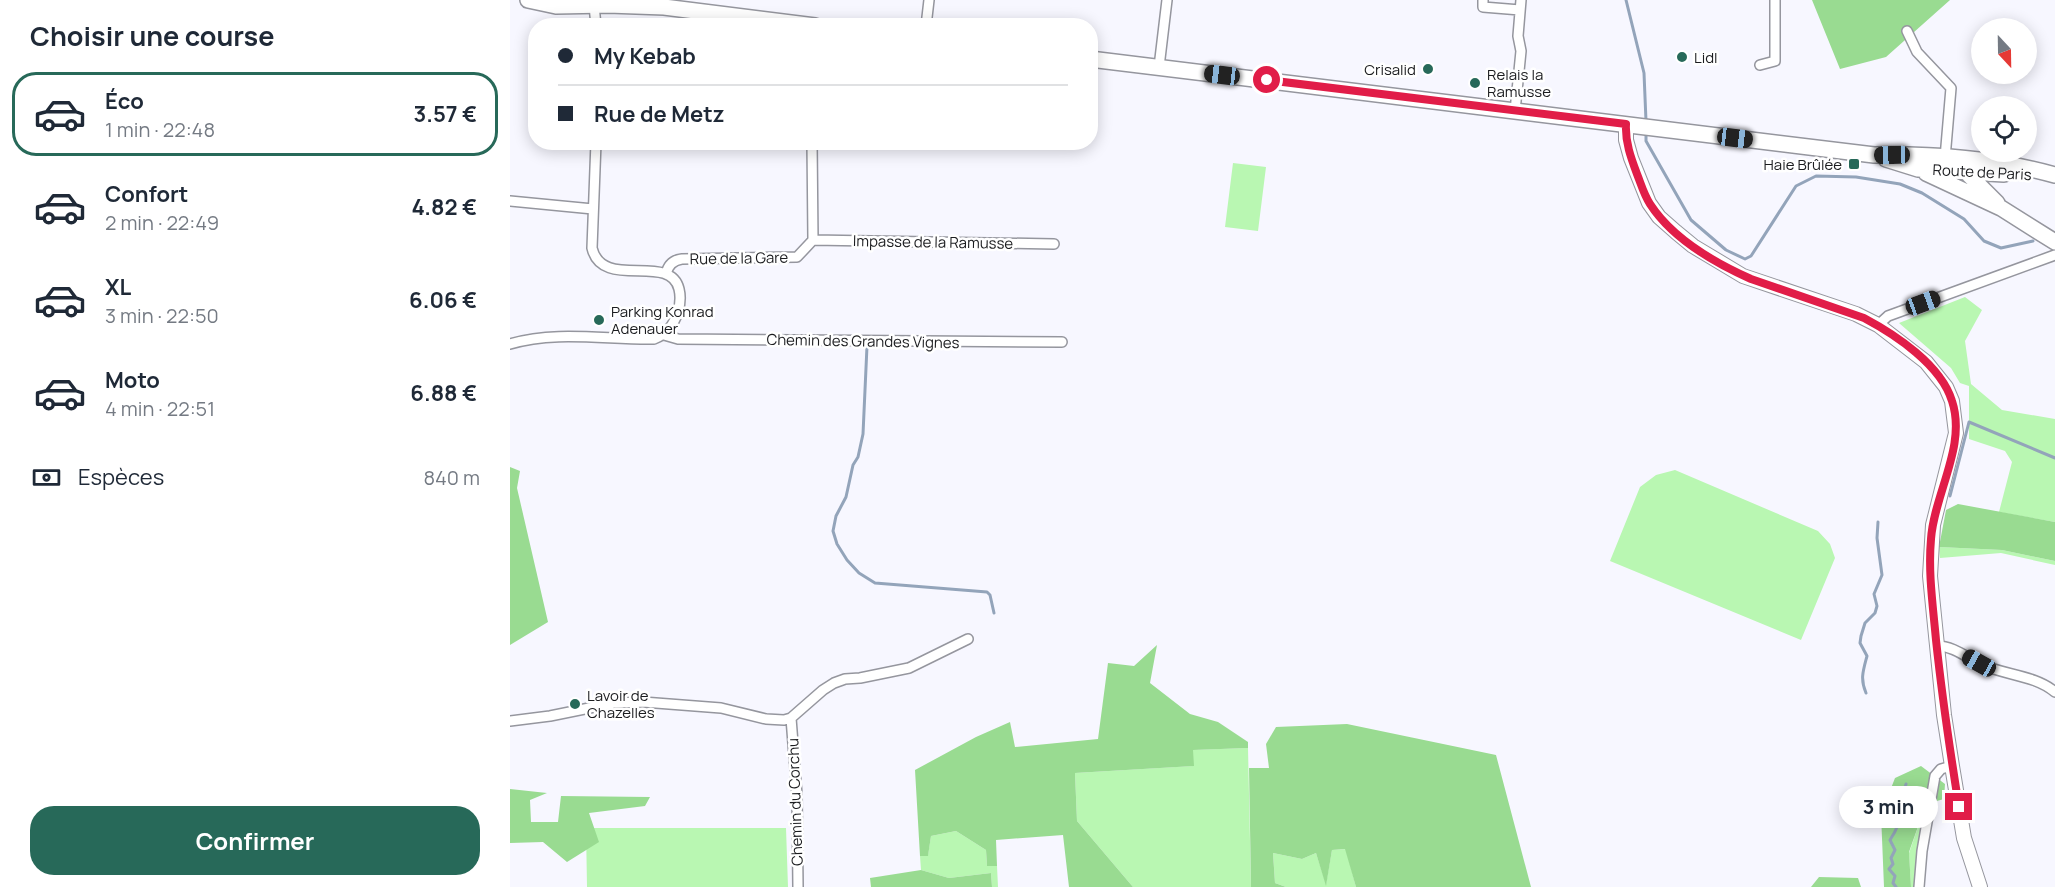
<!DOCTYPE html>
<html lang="fr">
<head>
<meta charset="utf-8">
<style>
	body { margin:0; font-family:Manrope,sans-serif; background:#f6f6f7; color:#1f2937; height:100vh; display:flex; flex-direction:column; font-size:22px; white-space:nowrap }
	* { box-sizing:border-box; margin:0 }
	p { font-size:20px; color:#747a83 }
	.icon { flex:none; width:33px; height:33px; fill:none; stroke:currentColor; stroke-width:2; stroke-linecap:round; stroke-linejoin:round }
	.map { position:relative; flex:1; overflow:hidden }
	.side { display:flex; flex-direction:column; background:#fff; width:510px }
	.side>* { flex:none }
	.guide { position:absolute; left:18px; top:18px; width:570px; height:132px; border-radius:24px; box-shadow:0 3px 15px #0003; display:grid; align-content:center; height:132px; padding:0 30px; background:#fff }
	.needle { width:39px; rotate:158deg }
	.tools { position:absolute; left:1461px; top:18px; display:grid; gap:12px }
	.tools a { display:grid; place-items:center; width:66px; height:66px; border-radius:50%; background:#fff; box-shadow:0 3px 15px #0003; font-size:30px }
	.end { position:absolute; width:27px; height:27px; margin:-14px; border:8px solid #e11d48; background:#fff; box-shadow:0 0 0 3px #fff }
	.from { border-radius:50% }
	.bubble { position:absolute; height:42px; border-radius:21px; background:#fff; box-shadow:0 3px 15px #0003; font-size:20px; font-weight:700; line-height:42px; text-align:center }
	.car { position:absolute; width:18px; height:36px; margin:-18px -9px; border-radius:8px; box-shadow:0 0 4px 2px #0007; background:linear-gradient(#222 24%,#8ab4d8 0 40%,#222 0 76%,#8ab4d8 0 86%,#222 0) }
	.guide b { display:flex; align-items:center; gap:21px; height:57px; font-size:22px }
	.guide b+b { border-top:2px solid #e0e1e3 }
	.guide i { width:15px; height:15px; background:#1f2937 }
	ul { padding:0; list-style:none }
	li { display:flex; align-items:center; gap:18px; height:84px; margin:0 12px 9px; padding:0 18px; border:3px solid transparent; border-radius:24px }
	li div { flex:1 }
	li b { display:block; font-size:22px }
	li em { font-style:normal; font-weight:700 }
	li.current { border-color:#276959 }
	li>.icon { width:54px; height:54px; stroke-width:1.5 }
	h2 { padding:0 30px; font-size:27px; line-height:72px }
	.pay { display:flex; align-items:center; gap:15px; height:66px; padding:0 30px; font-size:22px }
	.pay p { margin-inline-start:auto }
	.action { display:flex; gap:12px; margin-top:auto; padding:12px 30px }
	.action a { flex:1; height:69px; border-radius:24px; background:#276959; color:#fff; font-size:24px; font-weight:700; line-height:69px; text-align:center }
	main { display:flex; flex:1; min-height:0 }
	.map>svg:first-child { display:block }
	.green { fill:#b9f7b2 }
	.forest { fill:#99db91 }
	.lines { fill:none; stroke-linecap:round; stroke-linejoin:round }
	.stream { stroke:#93a4ba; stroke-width:3 }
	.street-casing { stroke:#95969e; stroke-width:12 }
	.secondary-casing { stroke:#95969e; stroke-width:16 }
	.primary-casing { stroke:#95969e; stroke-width:18 }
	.street { stroke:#fff; stroke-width:9 }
	.secondary { stroke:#fff; stroke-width:14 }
	.primary { stroke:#fff; stroke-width:15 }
	.route { stroke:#e11d48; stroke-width:8 }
	.poi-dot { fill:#276959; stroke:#fff; stroke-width:2 }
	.labels { text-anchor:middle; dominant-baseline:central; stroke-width:5; stroke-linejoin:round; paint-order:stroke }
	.poi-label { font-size:15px; fill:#1b1c1f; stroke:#fff; text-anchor:start }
	.street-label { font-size:15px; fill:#1b1c1f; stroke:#fff }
</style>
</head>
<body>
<main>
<section class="side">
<h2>Choisir une course</h2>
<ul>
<li class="current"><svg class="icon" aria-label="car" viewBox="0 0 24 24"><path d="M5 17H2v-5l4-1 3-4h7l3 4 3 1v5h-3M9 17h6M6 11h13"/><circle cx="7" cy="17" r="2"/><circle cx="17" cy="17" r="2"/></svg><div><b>Éco</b><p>1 min · 22:48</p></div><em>3.57 €</em></li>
<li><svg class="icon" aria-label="car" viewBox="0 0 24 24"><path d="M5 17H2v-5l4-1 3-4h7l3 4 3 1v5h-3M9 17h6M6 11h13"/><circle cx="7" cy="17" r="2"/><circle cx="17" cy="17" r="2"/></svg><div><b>Confort</b><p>2 min · 22:49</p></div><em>4.82 €</em></li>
<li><svg class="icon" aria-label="car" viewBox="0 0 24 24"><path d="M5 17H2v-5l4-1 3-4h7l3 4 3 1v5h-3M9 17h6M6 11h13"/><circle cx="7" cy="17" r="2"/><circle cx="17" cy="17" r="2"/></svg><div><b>XL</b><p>3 min · 22:50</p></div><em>6.06 €</em></li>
<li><svg class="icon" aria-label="car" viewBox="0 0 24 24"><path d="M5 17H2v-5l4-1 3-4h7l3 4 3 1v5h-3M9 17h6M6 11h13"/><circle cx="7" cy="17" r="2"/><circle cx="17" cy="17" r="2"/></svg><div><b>Moto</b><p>4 min · 22:51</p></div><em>6.88 €</em></li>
</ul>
<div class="pay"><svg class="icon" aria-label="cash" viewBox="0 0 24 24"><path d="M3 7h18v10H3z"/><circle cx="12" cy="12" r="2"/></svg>Espèces<p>840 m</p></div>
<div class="action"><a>Confirmer</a></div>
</section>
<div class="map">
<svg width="1545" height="887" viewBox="0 0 1545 887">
	<rect width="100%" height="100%" fill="#f7f7ff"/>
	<path class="green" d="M 723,163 L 756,167 L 748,231 L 715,227 Z
		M 1455,297 L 1472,310 L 1455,341 L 1461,384 L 1492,410 L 1545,419 L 1545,522 L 1489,512 L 1502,462 L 1495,451 L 1459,439 L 1459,386 L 1450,383 L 1441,368 L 1389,323 Z
		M 1165,470 L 1308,531 L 1320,544 L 1325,558 L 1291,640 L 1100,561 L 1130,487 L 1146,475 Z
		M 1429,547 L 1492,550 L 1545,561 L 1545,565 L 1491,553 L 1430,558 Z
		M 738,748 L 741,887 L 623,887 L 567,821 L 565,773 L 683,766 L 682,750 Z
		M 1416,804 L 1405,887 L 1401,887 L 1399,853 Z
		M 76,828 L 276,828 L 278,887 L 77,887 Z
		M 446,831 L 476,850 L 477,866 L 487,866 L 488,887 L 482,887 L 481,873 L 439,878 L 411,870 L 410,856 L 418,855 L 421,836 Z
		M 836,849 L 846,887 L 776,887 L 765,883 L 763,853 L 792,859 L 806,853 L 816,884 L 822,850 Z"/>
	<path class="forest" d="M 1302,0 L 1440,0 L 1376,57 L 1330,69 Z
		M 0,467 L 10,471 L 7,488 L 38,622 L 0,645 Z
		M 1448,504 L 1545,522 L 1545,561 L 1492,550 L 1429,547 L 1436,510 Z
		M 647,645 L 640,683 L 680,714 L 708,722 L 738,742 L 738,748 L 683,750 L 684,766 L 565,773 L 567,821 L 623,887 L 559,887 L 553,835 L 486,840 L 487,866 L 477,866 L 476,850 L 446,831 L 421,836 L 418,856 L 410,856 L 405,770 L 466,737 L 500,722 L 505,747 L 588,739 L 598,663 L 624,666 Z
		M 837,724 L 986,755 L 1021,887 L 846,887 L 835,849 L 822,850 L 816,886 L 806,853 L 792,859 L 763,853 L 765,883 L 776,887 L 741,887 L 739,768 L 759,768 L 756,744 L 766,727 Z
		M 1411,766 L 1435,784 L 1434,799 L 1416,804 L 1399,852 L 1401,887 L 1374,887 L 1371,814 L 1385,778 Z
		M 0,789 L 37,793 L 20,800 L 21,822 L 48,822 L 51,796 L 140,797 L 135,806 L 79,813 L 89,842 L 57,862 L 33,842 L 0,843 Z
		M 411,870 L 439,878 L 481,873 L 482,887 L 361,887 L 360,878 Z
		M 1309,877 L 1348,878 L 1351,887 L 1301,887 Z"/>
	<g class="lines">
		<path class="stream" d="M 1116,0 L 1134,73 L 1136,121
			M 1136,131 L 1136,141 L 1181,220 L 1216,250 L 1235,259 L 1241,256 L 1286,186 L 1306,176 L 1346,177 L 1390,184 L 1412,193 L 1454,219 L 1474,241 L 1491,248 L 1523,241
			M 357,346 L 353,434 L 348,457 L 343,465 L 336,497 L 326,516 L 323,531 L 327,544 L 337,560 L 349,573 L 365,583 L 477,592 L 480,595 L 484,613
			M 1440,496 L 1459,422 L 1545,458
			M 1356,693 C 1350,679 1353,671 1357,656 L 1350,643 L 1351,636 L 1355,623 L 1365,613 L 1367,606 L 1364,594 L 1372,575 L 1367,538 L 1368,522
			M 1386,887 L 1383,883 L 1385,876 L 1379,869 L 1383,864 L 1381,858 L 1385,850 L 1380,840 C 1386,831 1391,819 1393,808 C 1394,800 1393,792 1396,784"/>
		<g class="street-casing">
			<path id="street" d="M 973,0 L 973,7 L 1010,10
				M 84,5 L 86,26
				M 416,26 L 419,0
				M 1397,31 L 1407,52 L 1441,88 L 1435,158
				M 1250,65 L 1265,61 L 1265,0
				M 649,67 L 657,0
				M 1005,111 L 1011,51 L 1008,36 L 1011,0
				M 302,142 L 303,240
				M 0,201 L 83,209
				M 303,240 L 544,244
				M 156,274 C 158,265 163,260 172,259 L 287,257 L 303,240
				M 1368,325 L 1378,316 L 1545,255
				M 154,335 L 168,339 L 552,342
				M 0,344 C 46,330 97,340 144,339 C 157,334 163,326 168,312 C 170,305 171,297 169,289 C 160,252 92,291 82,248 L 86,142
				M 1427,646 C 1443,646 1456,657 1470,664 C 1494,675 1525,675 1545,692
				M 281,718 L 287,795 L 288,887
				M 0,721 L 40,716 L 104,703 L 133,702 L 211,708 L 256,719 L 274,720 L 281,718 L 313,690 L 324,683 L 335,679 L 350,678 L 399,668 L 458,639
				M 1409,887 L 1412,851 L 1425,776 L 1431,769 L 1442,766"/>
		</g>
		<g class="secondary-casing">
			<path id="secondary" d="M 1116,125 L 1116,140 L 1121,158 L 1139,203 L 1149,217 L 1166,232 L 1183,246 L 1233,276 L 1346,314 L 1368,325 L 1416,362 L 1436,387 L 1442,401 L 1446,433 L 1423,525 L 1420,576 L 1434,715 L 1442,766 L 1454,838 L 1470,887"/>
		</g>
		<g class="primary-casing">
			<path id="primary" d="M 18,0 L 46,6 L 98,5 L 154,7 L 305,26
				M 580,59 L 1364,155 C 1423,154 1488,159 1545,175
				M 1376,159 L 1408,169 L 1494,174
				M 1453,169 L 1487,203
				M 1416,173 L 1491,208 L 1545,242"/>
		</g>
		<use href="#street" class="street"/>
		<use href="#secondary" class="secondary"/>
		<use href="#primary" class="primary"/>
	</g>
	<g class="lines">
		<path class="route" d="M 757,80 L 1116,124 C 1115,142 1121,158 1127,174 C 1131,184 1134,195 1140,204 C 1162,238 1205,263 1241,279 L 1354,318 C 1386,335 1431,365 1442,401 C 1457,446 1424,494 1421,539 C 1418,573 1423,606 1426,640 C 1432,696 1440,751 1449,807"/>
	</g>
	<g class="poi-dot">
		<circle cx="1172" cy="57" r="6"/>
		<circle cx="918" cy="69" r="6"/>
		<circle cx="965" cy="83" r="6"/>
		<rect x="1338" y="158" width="12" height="12" rx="3"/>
		<circle cx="89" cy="320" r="6"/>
		<circle cx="65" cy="704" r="6"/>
	</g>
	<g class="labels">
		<g class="poi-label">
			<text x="1184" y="57">Lidl</text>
			<text x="906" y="69" text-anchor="end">Crisalid</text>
			<text x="977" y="74">Relais la<tspan x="977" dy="17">Ramusse</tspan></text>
			<text x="1332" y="164" text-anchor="end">Haie Brûlée</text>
			<text x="101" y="311">Parking Konrad<tspan x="101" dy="17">Adenauer</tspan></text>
			<text x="77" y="695">Lavoir de<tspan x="77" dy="17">Chazelles</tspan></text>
		</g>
		<g class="street-label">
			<text transform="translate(1472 172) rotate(3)">Route de Paris</text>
			<text transform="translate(423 242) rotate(1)">Impasse de la Ramusse</text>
			<text transform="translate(229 258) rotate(-1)">Rue de la Gare</text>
			<text transform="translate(353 341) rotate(1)">Chemin des Grandes Vignes</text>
			<text transform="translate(285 802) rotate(-92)">Chemin du Corchu</text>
		</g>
	</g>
</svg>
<div class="tools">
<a><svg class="needle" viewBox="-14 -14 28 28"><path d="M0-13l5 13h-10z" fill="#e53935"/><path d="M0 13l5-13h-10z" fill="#747a83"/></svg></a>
<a><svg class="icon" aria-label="locate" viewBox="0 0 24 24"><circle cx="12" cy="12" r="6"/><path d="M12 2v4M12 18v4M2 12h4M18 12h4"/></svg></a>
</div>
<i class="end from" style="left:757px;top:80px"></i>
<i class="end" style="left:1449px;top:807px"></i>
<div class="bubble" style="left:1329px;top:786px;width:99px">3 min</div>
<i class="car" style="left:712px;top:75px;rotate:277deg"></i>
<i class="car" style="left:1225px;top:138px;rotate:97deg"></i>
<i class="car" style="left:1382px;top:155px;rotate:269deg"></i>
<i class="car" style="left:1413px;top:303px;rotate:70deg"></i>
<i class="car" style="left:1469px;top:663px;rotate:299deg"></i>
<div class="guide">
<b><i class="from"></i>My Kebab</b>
<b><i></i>Rue de Metz</b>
</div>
</div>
</main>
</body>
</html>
